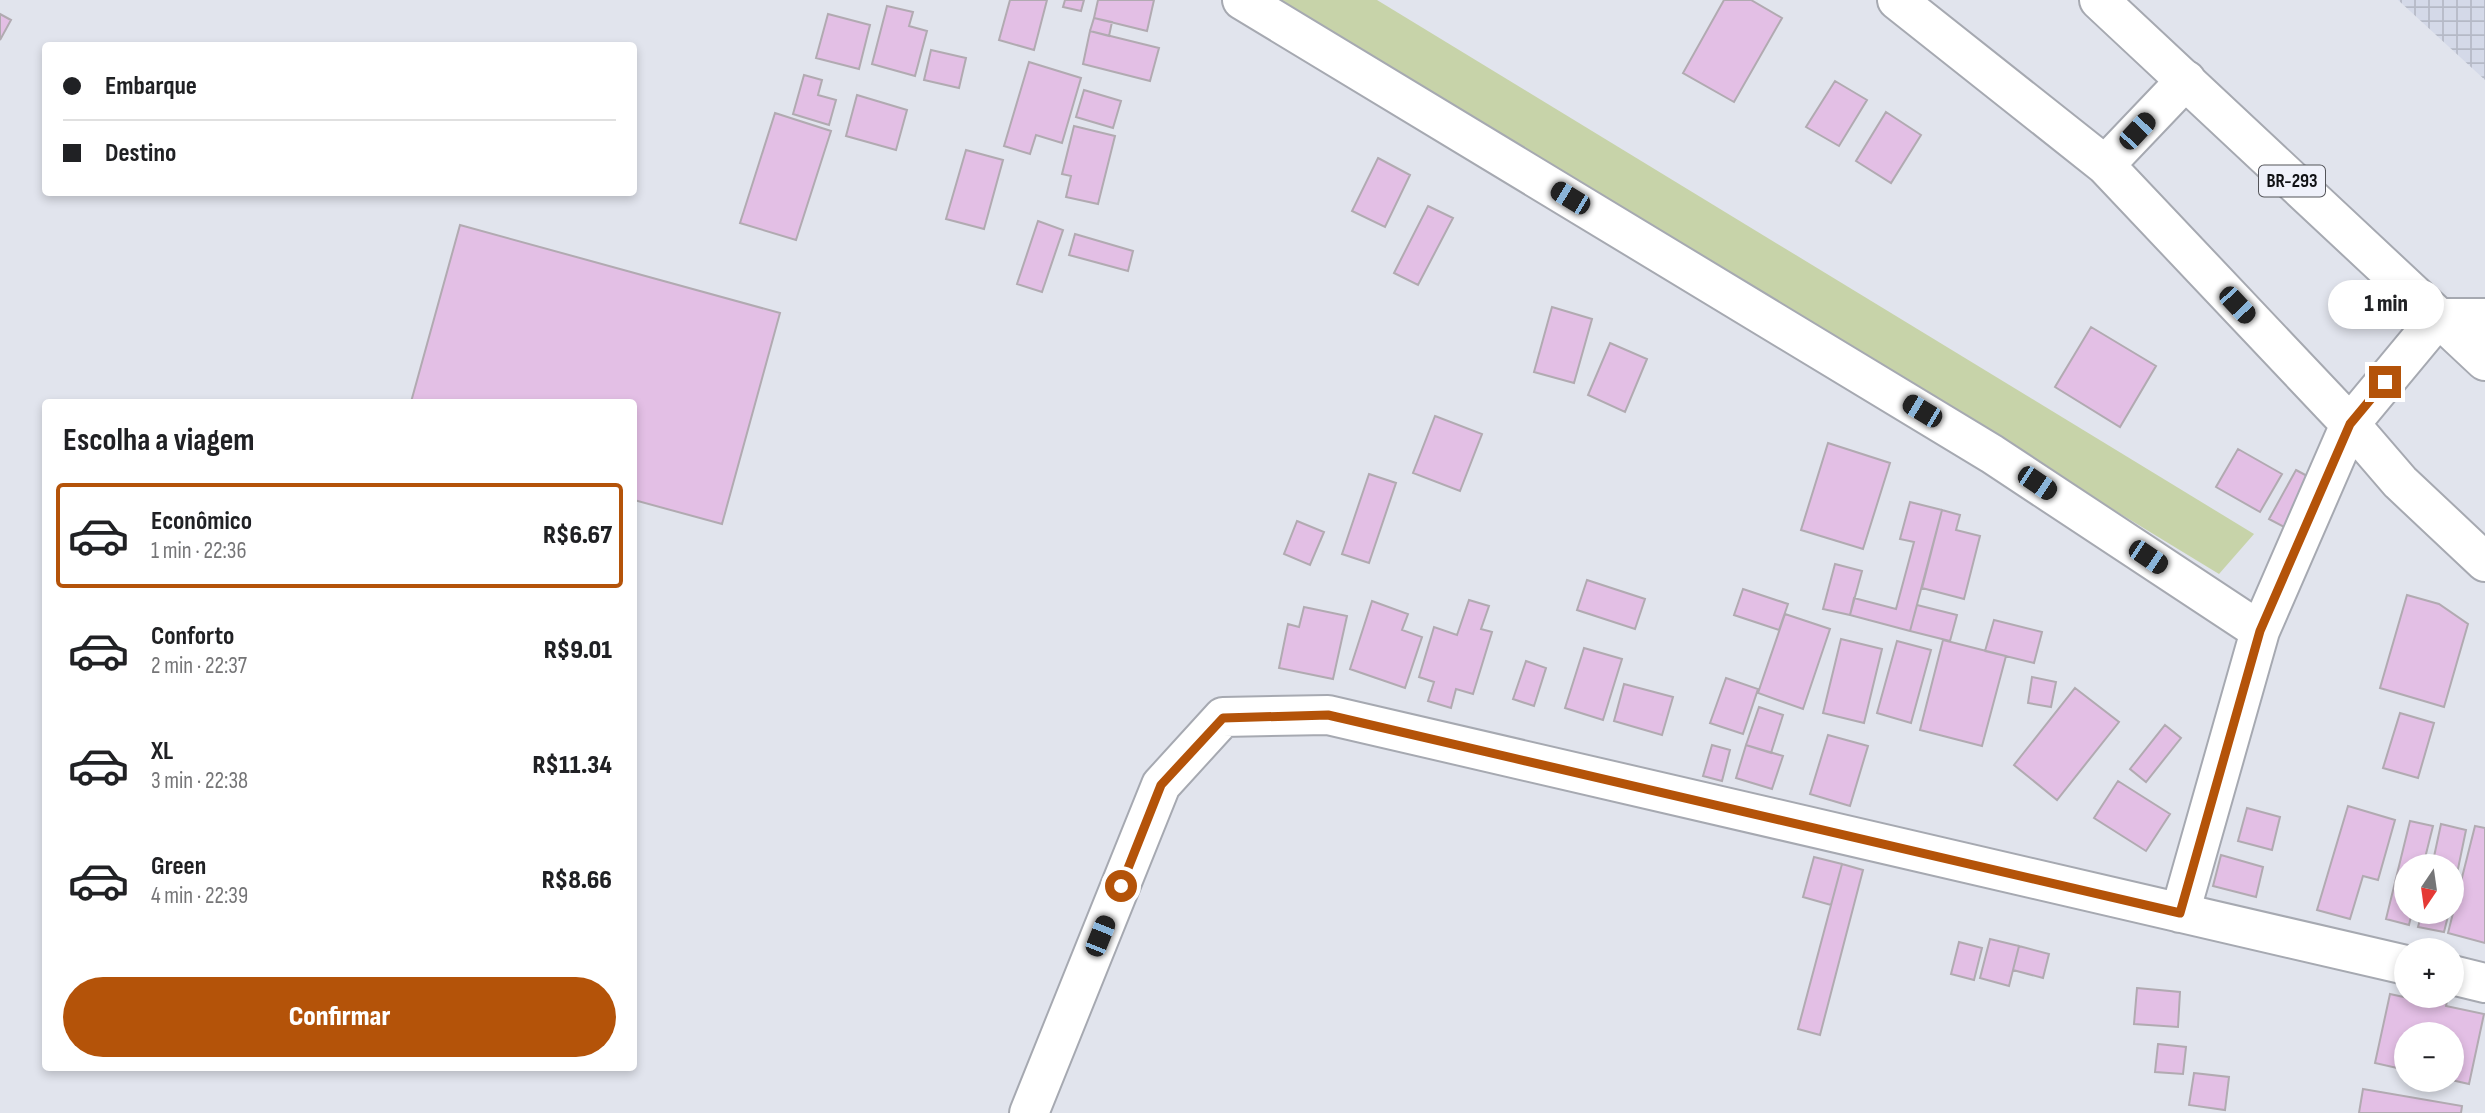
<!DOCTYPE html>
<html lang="pt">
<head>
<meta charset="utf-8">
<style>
	body { margin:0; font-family:"Sofia Sans Condensed",sans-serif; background:#f6f6f6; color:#202124; height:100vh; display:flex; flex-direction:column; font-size:26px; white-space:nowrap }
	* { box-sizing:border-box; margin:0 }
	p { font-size:23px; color:#757577 }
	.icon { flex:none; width:38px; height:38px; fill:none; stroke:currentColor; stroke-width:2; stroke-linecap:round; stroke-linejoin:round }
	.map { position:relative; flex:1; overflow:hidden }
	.side { position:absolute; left:42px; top:399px; width:595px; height:672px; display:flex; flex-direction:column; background:#fff; border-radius:7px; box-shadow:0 4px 10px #0003 }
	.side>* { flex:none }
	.guide { position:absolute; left:42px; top:42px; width:595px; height:154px; border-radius:7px; box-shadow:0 4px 10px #0003; display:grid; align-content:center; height:154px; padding:0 21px; background:#fff }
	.needle { width:46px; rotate:193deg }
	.fabs { position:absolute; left:2394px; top:854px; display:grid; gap:14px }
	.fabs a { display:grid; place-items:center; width:70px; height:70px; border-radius:50%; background:#fff; box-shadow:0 4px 10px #0003; font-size:35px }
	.end { position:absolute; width:32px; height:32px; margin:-16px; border:9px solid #b45309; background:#fff; box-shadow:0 0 0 4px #fff }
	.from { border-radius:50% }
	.bubble { position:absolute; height:49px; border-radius:24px; background:#fff; box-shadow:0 4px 10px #0003; font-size:23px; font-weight:800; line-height:49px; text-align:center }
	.car { position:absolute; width:21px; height:42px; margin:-21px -10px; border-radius:9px; box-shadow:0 0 5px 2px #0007; background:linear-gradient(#222 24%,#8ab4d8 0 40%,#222 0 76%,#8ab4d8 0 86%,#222 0) }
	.guide b { display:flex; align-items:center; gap:24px; height:66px; font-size:26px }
	.guide b+b { border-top:2px solid #e0e0e0 }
	.guide i { width:18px; height:18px; background:#202124 }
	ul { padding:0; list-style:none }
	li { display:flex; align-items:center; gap:21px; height:105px; margin:0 14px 10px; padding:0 7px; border:4px solid transparent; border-radius:7px }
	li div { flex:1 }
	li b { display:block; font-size:26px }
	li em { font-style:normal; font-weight:800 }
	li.on { border-color:#b45309 }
	li>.icon { width:63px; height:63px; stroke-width:1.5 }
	h2 { padding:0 21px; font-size:32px; line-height:84px }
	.cta { display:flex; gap:14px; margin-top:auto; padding:14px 21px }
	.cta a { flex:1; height:80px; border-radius:42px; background:#b45309; color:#fff; font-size:28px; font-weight:800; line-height:80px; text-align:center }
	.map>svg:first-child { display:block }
	.industrial { fill:url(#industrial-grid) }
	.pitch { fill:#c7d3a9 }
	.building { fill:#e3bfe5; stroke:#b1aab1; stroke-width:2 }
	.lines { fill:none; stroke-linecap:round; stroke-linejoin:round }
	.street-casing { stroke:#a6a9b1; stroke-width:42 }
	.highway-casing { stroke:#a6a9b1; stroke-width:42 }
	.street { stroke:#fff; stroke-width:38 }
	.highway { stroke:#fff; stroke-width:38 }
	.route { stroke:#b45309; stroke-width:9 }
	.labels { text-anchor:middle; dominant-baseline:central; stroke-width:7; stroke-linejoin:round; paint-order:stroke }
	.shield { fill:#eff1fa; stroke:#535459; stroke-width:2 }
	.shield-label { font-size:19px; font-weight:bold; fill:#101114 }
</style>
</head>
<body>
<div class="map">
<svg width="2485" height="1113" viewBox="0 0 2485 1113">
	<defs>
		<pattern id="industrial-grid" width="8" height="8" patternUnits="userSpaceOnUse" patternTransform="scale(1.75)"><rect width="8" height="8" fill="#d4d9e8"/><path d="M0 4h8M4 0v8" fill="none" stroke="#b5b9c6"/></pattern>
	</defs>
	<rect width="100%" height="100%" fill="#e1e4ed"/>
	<path class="industrial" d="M 2398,0 L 2485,0 L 2485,80 Z"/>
	<path class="pitch" d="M 1277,0 L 1377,0 L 2254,534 L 2219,574 Z"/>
	<path class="building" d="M 1010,0 L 1047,0 L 1034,50 L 999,40 Z
		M 1065,0 L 1084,0 L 1081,11 L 1063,7 Z
		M 1098,0 L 1154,0 L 1147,31 L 1094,18 Z
		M 1724,0 L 1751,0 L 1782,18 L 1734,102 L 1683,73 Z
		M 887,6 L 913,12 L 909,26 L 927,31 L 915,76 L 872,64 Z
		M 0,14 L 11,20 L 0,40 Z
		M 828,14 L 870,25 L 859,69 L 816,58 Z
		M 1094,18 L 1112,22 L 1109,36 L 1090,31 Z
		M 1090,31 L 1159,48 L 1150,81 L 1083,64 Z
		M 931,50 L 966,58 L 959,88 L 924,80 Z
		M 1029,62 L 1081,78 L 1062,143 L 1036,135 L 1030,154 L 1004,146 Z
		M 804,75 L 822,80 L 818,95 L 836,100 L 829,125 L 793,114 Z
		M 1835,81 L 1867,100 L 1839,146 L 1806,127 Z
		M 1084,90 L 1121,101 L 1113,128 L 1076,117 Z
		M 857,95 L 907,110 L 896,150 L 846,136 Z
		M 1886,112 L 1921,135 L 1891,183 L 1856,161 Z
		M 775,113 L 831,131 L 796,240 L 740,223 Z
		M 1074,126 L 1115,136 L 1098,204 L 1066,197 L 1071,176 L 1062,174 Z
		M 966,150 L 1003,160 L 984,229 L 946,219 Z
		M 1378,158 L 1410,175 L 1385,227 L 1352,211 Z
		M 1428,206 L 1453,218 L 1418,285 L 1394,273 Z
		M 1038,221 L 1063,230 L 1042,292 L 1017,284 Z
		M 460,225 L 780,313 L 722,524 L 634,500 L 634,402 L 411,402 Z
		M 1075,234 L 1133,251 L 1128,271 L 1069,255 Z
		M 1552,307 L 1592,319 L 1574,383 L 1534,372 Z
		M 2091,327 L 2156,366 L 2120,427 L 2055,387 Z
		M 1610,343 L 1647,359 L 1625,412 L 1588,395 Z
		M 1435,416 L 1482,434 L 1460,491 L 1413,473 Z
		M 1828,443 L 1890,463 L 1863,549 L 1801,530 Z
		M 2238,449 L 2282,474 L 2260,512 L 2216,487 Z
		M 2296,470 L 2311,478 L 2284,527 L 2269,519 Z
		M 1369,474 L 1396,483 L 1369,563 L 1342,554 Z
		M 1910,502 L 1942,510 L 1910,631 L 1850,615 L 1854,598 L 1896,609 L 1914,542 L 1900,539 Z
		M 1942,510 L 1960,515 L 1956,530 L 1980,536 L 1964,599 L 1922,588 Z
		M 1297,521 L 1324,532 L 1310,565 L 1284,554 Z
		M 1835,564 L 1862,571 L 1850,615 L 1823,609 Z
		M 1587,580 L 1645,599 L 1635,629 L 1577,610 Z
		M 1743,589 L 1788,604 L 1779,630 L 1734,615 Z
		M 2407,595 L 2439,604 L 2468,624 L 2444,707 L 2380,688 Z
		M 1469,600 L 1489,606 L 1481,629 L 1492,632 L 1473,694 L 1456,689 L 1451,708 L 1428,701 L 1434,682 L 1419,677 L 1434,627 L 1457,635 Z
		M 1372,601 L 1408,614 L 1402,630 L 1422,637 L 1405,688 L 1350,669 Z
		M 1917,605 L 1957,615 L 1950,641 L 1910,631 Z
		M 1304,607 L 1347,616 L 1333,679 L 1279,668 L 1288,624 L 1299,627 Z
		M 1785,614 L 1830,629 L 1803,709 L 1758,693 Z
		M 1994,620 L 2042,632 L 2034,663 L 1985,651 Z
		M 1841,639 L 1882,649 L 1864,723 L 1823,713 Z
		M 1943,640 L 2006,656 L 1982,746 L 1920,730 Z
		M 1897,641 L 1931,650 L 1911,723 L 1877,713 Z
		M 1584,648 L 1622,659 L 1603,720 L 1565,708 Z
		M 1526,661 L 1546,668 L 1534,706 L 1513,699 Z
		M 2032,677 L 2056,682 L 2051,707 L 2028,703 Z
		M 1726,678 L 1758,689 L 1743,734 L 1710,723 Z
		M 1624,684 L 1673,697 L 1662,735 L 1614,721 Z
		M 2075,688 L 2119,722 L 2057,800 L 2014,765 Z
		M 1759,707 L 1783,715 L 1771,753 L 1746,745 Z
		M 2400,713 L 2434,723 L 2418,778 L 2383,768 Z
		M 2165,725 L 2181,738 L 2146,782 L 2130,769 Z
		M 1828,735 L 1868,746 L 1850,806 L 1810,794 Z
		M 1712,745 L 1730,750 L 1722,781 L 1703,776 Z
		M 1746,745 L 1783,756 L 1772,789 L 1736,778 Z
		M 2118,781 L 2170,814 L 2146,851 L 2094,818 Z
		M 2348,806 L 2395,820 L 2378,880 L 2363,876 L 2350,919 L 2317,910 Z
		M 2247,808 L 2280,817 L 2272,850 L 2238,841 Z
		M 2410,821 L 2433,826 L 2423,866 L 2406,866 L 2406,912 L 2412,912 L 2409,925 L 2386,919 Z
		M 2441,824 L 2466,830 L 2452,898 L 2452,866 L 2432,866 Z
		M 2475,826 L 2485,828 L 2485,943 L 2448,933 Z
		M 2221,855 L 2263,867 L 2256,897 L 2213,886 Z
		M 1814,857 L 1842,864 L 1831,905 L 1803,897 Z
		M 1842,864 L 1863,870 L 1820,1035 L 1798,1029 Z
		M 2422,912 L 2449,912 L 2444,932 L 2418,927 Z
		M 1990,939 L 2019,946 L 2009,986 L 1980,978 Z
		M 1959,942 L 1982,948 L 1974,980 L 1951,974 Z
		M 2019,946 L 2049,954 L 2043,978 L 2013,970 Z
		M 2137,988 L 2180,992 L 2178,1027 L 2134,1024 Z
		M 2390,994 L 2422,1001 L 2423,996 L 2448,996 L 2446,1006 L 2484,1014 L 2469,1084 L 2451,1080 L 2452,1034 L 2406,1034 L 2406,1070 L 2375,1063 Z
		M 2158,1044 L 2186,1047 L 2183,1074 L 2155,1072 Z
		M 2194,1073 L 2229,1077 L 2225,1110 L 2189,1105 Z
		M 2363,1089 L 2462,1106 L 2461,1113 L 2359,1113 Z"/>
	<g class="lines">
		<g class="street-casing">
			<path id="street" d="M 1242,0 L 1992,454 L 2260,631
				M 1897,0 L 2105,165 L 2350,424 L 2400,482 L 2485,562
				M 2105,165 L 2186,80
				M 2180,913 L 2260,631 L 2350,424 L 2438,318 L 2485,318
				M 2452,975 L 2485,983
				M 1029,1113 L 1161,785 L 1223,717 L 1328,715 L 2406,965"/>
		</g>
		<g class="highway-casing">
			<path id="highway" d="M 2099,0 L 2485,361"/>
		</g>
		<use href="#street" class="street"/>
		<use href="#highway" class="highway"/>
	</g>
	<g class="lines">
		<path class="route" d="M 1121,886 L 1161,785 L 1223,718 L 1328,715 L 2180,913 L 2260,631 L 2350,424 L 2385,382"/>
	</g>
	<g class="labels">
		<rect class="shield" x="2259" y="165.5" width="66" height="31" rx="5"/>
		<g class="shield-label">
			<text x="2292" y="181">BR-293</text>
		</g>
	</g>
</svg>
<div class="fabs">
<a><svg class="needle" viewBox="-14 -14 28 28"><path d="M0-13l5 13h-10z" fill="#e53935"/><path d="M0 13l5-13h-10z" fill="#757577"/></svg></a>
<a>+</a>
<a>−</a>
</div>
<i class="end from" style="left:1121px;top:886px"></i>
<i class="end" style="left:2385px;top:382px"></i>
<div class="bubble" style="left:2328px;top:280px;width:116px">1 min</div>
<i class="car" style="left:2137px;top:131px;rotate:43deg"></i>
<i class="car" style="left:1570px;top:198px;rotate:301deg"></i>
<i class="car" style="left:2237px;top:305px;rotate:137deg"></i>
<i class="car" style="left:1922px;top:411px;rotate:301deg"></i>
<i class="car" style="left:2037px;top:483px;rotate:124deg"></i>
<i class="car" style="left:2148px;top:557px;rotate:124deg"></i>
<i class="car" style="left:1100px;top:936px;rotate:22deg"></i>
<div class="guide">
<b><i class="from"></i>Embarque</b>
<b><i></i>Destino</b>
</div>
<section class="side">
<h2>Escolha a viagem</h2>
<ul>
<li class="on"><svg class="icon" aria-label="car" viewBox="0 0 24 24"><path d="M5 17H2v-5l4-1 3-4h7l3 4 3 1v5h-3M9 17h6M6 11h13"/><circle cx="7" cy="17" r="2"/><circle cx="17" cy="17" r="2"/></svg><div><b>Econômico</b><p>1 min · 22:36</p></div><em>R$6.67</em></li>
<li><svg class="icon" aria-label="car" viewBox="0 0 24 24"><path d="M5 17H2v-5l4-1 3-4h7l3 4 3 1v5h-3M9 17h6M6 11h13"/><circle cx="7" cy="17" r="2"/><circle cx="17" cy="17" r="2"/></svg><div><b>Conforto</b><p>2 min · 22:37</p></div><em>R$9.01</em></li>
<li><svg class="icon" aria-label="car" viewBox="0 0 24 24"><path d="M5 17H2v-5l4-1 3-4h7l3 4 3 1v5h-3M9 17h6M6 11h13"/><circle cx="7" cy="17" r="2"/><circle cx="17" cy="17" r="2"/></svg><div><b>XL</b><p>3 min · 22:38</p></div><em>R$11.34</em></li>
<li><svg class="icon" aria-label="car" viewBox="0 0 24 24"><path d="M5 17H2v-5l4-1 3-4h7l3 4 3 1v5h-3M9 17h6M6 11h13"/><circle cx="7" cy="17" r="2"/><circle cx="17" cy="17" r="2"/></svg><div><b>Green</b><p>4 min · 22:39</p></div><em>R$8.66</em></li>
</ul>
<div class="cta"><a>Confirmar</a></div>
</section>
</div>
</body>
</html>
